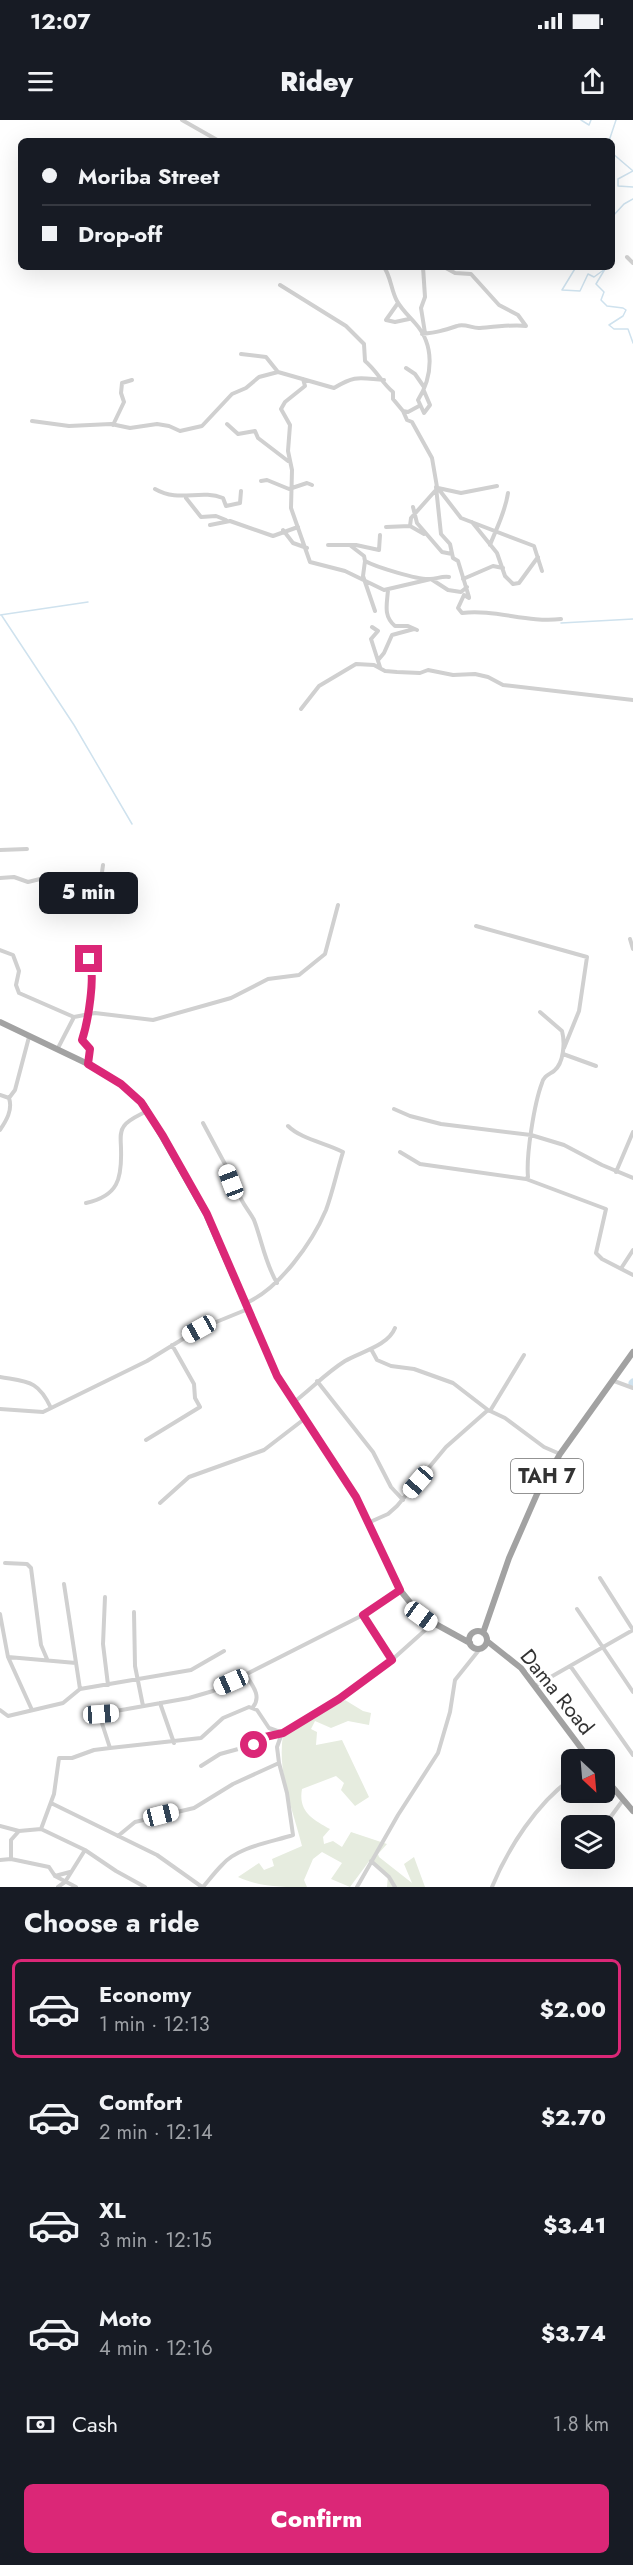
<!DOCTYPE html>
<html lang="en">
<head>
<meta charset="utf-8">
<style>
	body { margin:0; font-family:Jost,sans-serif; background:#242831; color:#f1f3f6; height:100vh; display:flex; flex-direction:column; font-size:22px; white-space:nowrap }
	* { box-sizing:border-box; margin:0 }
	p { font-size:20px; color:#9ea1a6 }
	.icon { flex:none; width:33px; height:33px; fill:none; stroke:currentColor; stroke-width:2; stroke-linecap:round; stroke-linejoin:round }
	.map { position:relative; height:1767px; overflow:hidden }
	.panel { display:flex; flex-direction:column; background:#171b24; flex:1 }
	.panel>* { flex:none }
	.banner { position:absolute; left:18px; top:18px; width:597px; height:132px; border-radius:9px; box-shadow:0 6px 24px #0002; display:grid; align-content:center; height:132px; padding:0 24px; background:#171b24 }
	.needle { width:39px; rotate:154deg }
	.buttons { position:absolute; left:561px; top:1629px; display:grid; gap:12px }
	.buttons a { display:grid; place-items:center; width:54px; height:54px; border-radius:9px; background:#171b24; box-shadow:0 6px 24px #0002; font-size:30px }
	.end { position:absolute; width:27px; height:27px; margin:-14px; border:8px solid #db2777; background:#fff; box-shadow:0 0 0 3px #fff }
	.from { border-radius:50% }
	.bubble { position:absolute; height:42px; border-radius:9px; background:#171b24; box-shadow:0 6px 24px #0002; font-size:20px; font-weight:800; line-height:42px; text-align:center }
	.car { position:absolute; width:18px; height:36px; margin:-18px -9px; border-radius:8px; box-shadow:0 0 4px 2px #0007; background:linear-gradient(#fff 24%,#345 0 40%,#fff 0 76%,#345 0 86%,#fff 0) }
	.banner b { display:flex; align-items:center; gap:21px; height:57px; font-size:22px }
	.banner b+b { border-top:2px solid #363941 }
	.banner i { width:15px; height:15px; background:#f1f3f6 }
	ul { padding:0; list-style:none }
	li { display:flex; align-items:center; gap:18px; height:99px; margin:0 12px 9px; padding:0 12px; border:3px solid transparent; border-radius:9px }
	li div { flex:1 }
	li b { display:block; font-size:22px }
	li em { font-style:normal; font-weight:800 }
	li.active { border-color:#db2777 }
	li>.icon { width:54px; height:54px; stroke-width:1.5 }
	h2 { padding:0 24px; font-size:27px; line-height:72px }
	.pay { display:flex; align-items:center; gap:15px; height:66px; padding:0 24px; font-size:22px }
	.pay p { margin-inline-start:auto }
	.primary-button { display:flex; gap:12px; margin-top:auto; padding:12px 24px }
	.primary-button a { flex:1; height:69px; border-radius:9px; background:#db2777; color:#fff; font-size:24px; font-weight:800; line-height:69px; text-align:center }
	.status { display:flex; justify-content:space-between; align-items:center; height:42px; padding:0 30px; background:#171b24; direction:ltr }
	.status svg { height:16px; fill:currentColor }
	header { display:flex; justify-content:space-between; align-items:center; height:78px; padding:0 24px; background:#171b24; font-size:27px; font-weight:800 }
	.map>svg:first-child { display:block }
	.green { fill:#e6ecdf }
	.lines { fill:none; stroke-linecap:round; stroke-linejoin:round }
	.stream { stroke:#cfe2ee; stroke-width:1.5 }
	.river { stroke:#cfe2ee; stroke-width:7 }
	.minor { stroke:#d0d0d0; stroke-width:4 }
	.trunk { stroke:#a2a2a2; stroke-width:6 }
	.route { stroke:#db2777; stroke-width:8 }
	.labels { text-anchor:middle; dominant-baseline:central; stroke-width:6; stroke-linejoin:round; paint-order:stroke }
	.shield { fill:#fff; stroke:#707070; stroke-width:1.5 }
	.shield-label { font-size:20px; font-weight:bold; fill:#333 }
	.street-label { font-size:21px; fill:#333; stroke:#fff }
</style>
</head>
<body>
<div class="status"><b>12:07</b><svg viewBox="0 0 49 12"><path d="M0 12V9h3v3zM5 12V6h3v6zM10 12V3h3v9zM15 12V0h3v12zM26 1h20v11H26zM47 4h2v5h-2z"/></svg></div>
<header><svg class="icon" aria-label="menu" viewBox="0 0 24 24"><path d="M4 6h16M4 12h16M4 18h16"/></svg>Ridey<svg class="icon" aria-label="share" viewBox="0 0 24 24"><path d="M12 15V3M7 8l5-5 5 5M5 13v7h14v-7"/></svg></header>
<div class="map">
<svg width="633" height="1767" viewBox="0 0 633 1767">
	<rect width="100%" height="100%" fill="#fff"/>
	<path class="green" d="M 345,1580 L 363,1591 L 371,1593 L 369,1605 L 348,1601 L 331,1608 L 315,1601 L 311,1609 L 317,1612 L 316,1625 L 342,1620 L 369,1677 L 355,1686 L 341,1670 L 344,1663 L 336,1656 L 302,1669 C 298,1691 312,1699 330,1709 L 323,1717 L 324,1724 L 333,1721 L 342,1727 L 351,1712 L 387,1724 L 378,1734 L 379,1737 L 412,1763 L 404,1744 L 414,1737 L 425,1767 L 387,1767 L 388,1755 L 370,1740 L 350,1767 L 331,1759 L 342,1743 L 322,1732 L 313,1739 L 304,1760 L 307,1767 C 282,1767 260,1767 238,1757 L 259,1743 L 264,1750 L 274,1746 L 272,1739 L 302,1726 C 293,1690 277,1653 283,1615 Z"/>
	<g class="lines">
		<path class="stream" d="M 581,0 L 589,5 L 591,0
			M 609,21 L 616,0
			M 612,33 L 633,51 L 618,59 L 618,66 L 633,67
			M 612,97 L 624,84 L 633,79
			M 576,147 L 562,170 L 580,171 L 588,154 L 594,157 L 605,149 L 596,164 L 604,172 L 601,180 L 607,186 L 623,188 L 626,190 L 623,196 L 609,205 L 614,209 L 628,209 L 633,223
			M 0,495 L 88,482
			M 2,496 L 74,605 L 132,704
			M 561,503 L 633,499"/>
		<path class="river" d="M 632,1263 L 633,1262"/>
		<path class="minor" d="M 182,0 L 219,21
			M 627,137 L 633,143
			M 384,147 C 391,157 391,170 397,181 C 402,190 409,196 415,203 C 435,225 433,256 418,280 L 424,293 L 430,285 L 424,271
			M 423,147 L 425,177 L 421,188 L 425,213
			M 280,165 L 346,206 L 364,224 L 365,241 C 377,251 382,263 393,272 L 393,279 L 403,291
			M 398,183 L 386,200 L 395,202 L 409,199
			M 422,214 C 438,212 442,211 457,206 C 465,203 473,209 480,208 C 491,207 515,204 526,206 L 518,195 L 499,185 L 471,154 L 455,153 L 444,147
			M 241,234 L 266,237 L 278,252
			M 406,248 L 415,254 L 424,267
			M 303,259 L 305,266 L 285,282 L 281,289 L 290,305 L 288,331 L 292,350 L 291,388 L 310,442 L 345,451 L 384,470 L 431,459 L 448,470 L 461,472 L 467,467
			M 419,286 L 408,292 L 403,291 L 407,300 L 412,302 L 432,338 L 437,367 L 461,398 L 534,426 L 542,451
			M 32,301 L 69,306 L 111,304 L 130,308 L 157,304 L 169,306 L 180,311 L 202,306 L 232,274 L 246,268 L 259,257 L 278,252 L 334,268 C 356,255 358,258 384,260
			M 227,304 L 238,314 L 255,311 L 258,318 L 288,341
			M 113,305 L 124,282 L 121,273 L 122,263 L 132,260
			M 261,361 L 267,360 L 289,369 L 307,363 L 312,365
			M 436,367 L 441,414 L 450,424 L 453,438 L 458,441 L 469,477
			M 438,368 L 461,373 L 497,366
			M 155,369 C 179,383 200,369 223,378 L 226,386 L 240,383 L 241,371
			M 186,378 L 201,397 L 216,396 L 226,400
			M 413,387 L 417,403 L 442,432 L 452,434
			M 472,402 L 497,433 L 505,456 L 513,464 L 519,463 L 538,437
			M 210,405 L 230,401 L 273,416 L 298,407
			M 410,406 L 424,414
			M 386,407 L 410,406 L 411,398 L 435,371
			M 283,410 L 293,423 L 307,428
			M 328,425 L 356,425 L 379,430 L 380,415
			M 490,425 C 497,407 505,393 508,373
			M 351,426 L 364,436 L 365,441 C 376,447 418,460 430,459 C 437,459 441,456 449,457
			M 365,441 L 363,456 L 375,491
			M 463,459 L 493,446 L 503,448
			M 388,470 C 387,484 383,496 395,506 L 408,506 L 417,510
			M 469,478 L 464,475 L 458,488 L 462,493 C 495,489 527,503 561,499
			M 372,507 L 378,511 L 371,519 L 380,547
			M 379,539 L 384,533 L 392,515 L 414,509
			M 301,589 L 319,566 L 356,544 L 374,545 L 385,551 L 397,552 L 420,553 L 428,550 L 453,555 L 475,554 L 488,557 L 503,565 L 633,580
			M 0,730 L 27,729
			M 0,758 L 14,757 L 28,762 L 40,759 L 67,761 L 100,767 L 103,745
			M 476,806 L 587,837 L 579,891 L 564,928
			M 630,819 L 633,829
			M 84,828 C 86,833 91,840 92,845 C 95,856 86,908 82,920 L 90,929 L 88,944
			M 0,830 L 13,835 L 19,851 L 16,865 L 19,873 L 74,897
			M 58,928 L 74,897 L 95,893 L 153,900 L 231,878 L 268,859 L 299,855 L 325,834 L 338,785
			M 563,934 L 596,946
			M 0,975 L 9,978
			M 394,989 L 410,996 L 441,1004 L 531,1015 L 564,1025 L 602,1045 L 633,1058
			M 203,1003 L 226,1046 L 234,1069 L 238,1071 C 241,1083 249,1090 254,1100 C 262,1121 265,1143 277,1163
			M 0,1010 C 6,1001 13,990 9,978 L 15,970 L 29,917
			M 400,1032 L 420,1044 L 526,1059 L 528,1057 C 526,1036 534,984 542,963 C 544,956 548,955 554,951 C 564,943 565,922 562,911 L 540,892
			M 616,1052 L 633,1012
			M 526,1059 L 606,1089 L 596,1133 L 602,1139 L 633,1155
			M 86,1083 C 118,1076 122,1059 121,1029 C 121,1021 119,1012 124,1006 C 129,999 140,995 147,991
			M 622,1147 L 633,1130
			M 246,1183 C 279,1169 312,1123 326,1090 C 333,1071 337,1051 343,1032 C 326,1023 301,1019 288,1006
			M 371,1229 L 377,1240 L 391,1246 L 414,1249 L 453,1263 L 488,1290
			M 0,1257 C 28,1262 38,1260 51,1288
			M 317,1261 L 373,1332 L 391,1367 L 403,1380
			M 614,1261 L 633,1268
			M 294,1282 C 311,1269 326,1253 345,1241 C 360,1232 388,1226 395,1208
			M 0,1289 L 43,1292 L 147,1241 L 199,1209 L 248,1189
			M 490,1291 L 524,1235
			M 146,1320 L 200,1287 L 195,1278 L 194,1264 L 172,1225
			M 160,1383 L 189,1357 L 264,1330 L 303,1300
			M 370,1402 L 388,1394 L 397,1386 L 446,1327 L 488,1290 L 505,1298 L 544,1327 L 560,1334
			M 5,1443 L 27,1444 L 31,1448 L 41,1525 L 47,1539
			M 600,1458 L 633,1510
			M 64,1464 L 80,1569
			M 105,1477 L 103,1524 L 108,1565
			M 577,1489 L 633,1572
			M 134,1492 L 135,1546 L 143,1586
			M 0,1494 L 8,1537 L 32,1590
			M 363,1495 L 392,1540
			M 8,1537 L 76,1543
			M 571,1547 L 633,1635
			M 246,1555 C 252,1565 262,1576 253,1587
			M 535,1566 L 633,1510
			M 160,1583 L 174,1623
			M 0,1590 L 8,1596 L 63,1583 L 80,1569 L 191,1550 L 224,1531
			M 283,1613 L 269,1608 L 257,1590 L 249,1587 L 223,1598 L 201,1618 L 110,1628 L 99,1594 L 189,1578 L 213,1571 L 363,1495 L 400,1470
			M 201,1646 L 220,1634 L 260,1623 L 265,1617 L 283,1613 L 339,1579 L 384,1547 L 432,1504
			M 51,1683 L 157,1735 L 202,1767
			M 0,1706 L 19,1711 L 41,1709 L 85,1730 L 116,1751 L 145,1767
			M 604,1706 L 623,1680
			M 41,1709 L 54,1674 L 59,1638 L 72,1638 L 94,1630 L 110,1628
			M 118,1716 L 135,1702 L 194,1688 L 233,1664 L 279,1643
			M 11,1739 L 11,1720 L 19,1711
			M 0,1740 L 11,1739 L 49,1747 L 55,1756 L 76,1767
			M 371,1741 L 389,1757 L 395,1767
			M 55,1756 L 70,1752
			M 58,1767 L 65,1762 L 85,1730
			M 203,1767 C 209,1760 215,1752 222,1745 C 237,1727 272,1722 293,1715 L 287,1673 L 279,1643 L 277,1627 L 282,1613
			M 357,1767 L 398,1695 L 438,1633 L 450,1592 L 455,1560 L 479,1530
			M 492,1767 C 508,1728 537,1683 572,1658"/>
		<path class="trunk" d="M 0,902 L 88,944 L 121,964 L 144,985 L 206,1094 L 277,1256 L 356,1377 L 400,1470 L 421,1496 L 470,1523
			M469 1520a9 9 0 1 1 18 0a9 9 0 1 1-18 0Z
			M 483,1513 L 509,1438 L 537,1374 L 560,1334 L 633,1232
			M 487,1521 L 521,1548 L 590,1640
			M 604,1657 L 633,1691"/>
	</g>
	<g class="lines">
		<path class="route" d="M 89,839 C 96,855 88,902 82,920 L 90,929 L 88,944 L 121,964 L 141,982 L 163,1016 L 207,1094 L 277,1256 L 356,1377 L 400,1470 L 363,1495 L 392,1540 L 339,1579 L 283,1613 L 265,1617 L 254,1625"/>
	</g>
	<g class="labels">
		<rect class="shield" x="511" y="1339" width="72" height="34" rx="4.5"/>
		<g class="shield-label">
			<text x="547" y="1356">TAH 7</text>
		</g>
		<g class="street-label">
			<text transform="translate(557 1572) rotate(51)">Dama Road</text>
		</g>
	</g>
</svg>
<div class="buttons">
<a><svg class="needle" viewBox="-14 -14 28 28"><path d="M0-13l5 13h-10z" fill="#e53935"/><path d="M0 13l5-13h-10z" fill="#9ea1a6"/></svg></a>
<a><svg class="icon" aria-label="layers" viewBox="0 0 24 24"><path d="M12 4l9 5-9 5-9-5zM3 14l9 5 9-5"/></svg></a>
</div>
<i class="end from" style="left:254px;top:1625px"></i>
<i class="end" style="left:89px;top:839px"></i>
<div class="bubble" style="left:39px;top:752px;width:99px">5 min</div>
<i class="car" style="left:231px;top:1062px;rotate:339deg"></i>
<i class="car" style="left:199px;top:1209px;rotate:241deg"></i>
<i class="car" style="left:418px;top:1362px;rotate:221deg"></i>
<i class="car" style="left:421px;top:1496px;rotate:126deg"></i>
<i class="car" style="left:231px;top:1562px;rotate:246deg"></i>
<i class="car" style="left:101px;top:1594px;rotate:86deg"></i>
<i class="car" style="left:161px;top:1695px;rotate:76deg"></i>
<div class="banner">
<b><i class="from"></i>Moriba Street</b>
<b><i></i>Drop-off</b>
</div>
</div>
<section class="panel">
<h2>Choose a ride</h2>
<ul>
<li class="active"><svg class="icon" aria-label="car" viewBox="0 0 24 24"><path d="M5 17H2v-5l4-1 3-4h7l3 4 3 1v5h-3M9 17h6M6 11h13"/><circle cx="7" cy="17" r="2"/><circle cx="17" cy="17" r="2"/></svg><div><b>Economy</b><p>1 min · 12:13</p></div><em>$2.00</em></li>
<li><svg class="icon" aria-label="car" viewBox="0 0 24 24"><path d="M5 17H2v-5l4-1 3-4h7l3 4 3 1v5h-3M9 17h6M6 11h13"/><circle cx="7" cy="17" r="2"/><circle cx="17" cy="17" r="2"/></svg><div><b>Comfort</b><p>2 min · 12:14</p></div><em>$2.70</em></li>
<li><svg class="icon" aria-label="car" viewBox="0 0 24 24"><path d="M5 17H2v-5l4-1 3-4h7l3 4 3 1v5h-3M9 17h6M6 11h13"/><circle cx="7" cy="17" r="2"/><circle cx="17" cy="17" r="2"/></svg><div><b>XL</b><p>3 min · 12:15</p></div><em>$3.41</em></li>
<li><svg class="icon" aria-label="car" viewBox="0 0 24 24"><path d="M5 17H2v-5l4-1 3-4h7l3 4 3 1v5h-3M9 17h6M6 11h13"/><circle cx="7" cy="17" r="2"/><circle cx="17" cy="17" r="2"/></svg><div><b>Moto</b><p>4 min · 12:16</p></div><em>$3.74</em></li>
</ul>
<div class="pay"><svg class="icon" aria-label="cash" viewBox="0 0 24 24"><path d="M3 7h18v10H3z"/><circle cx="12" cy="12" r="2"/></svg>Cash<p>1.8 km</p></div>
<div class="primary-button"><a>Confirm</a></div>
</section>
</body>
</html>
